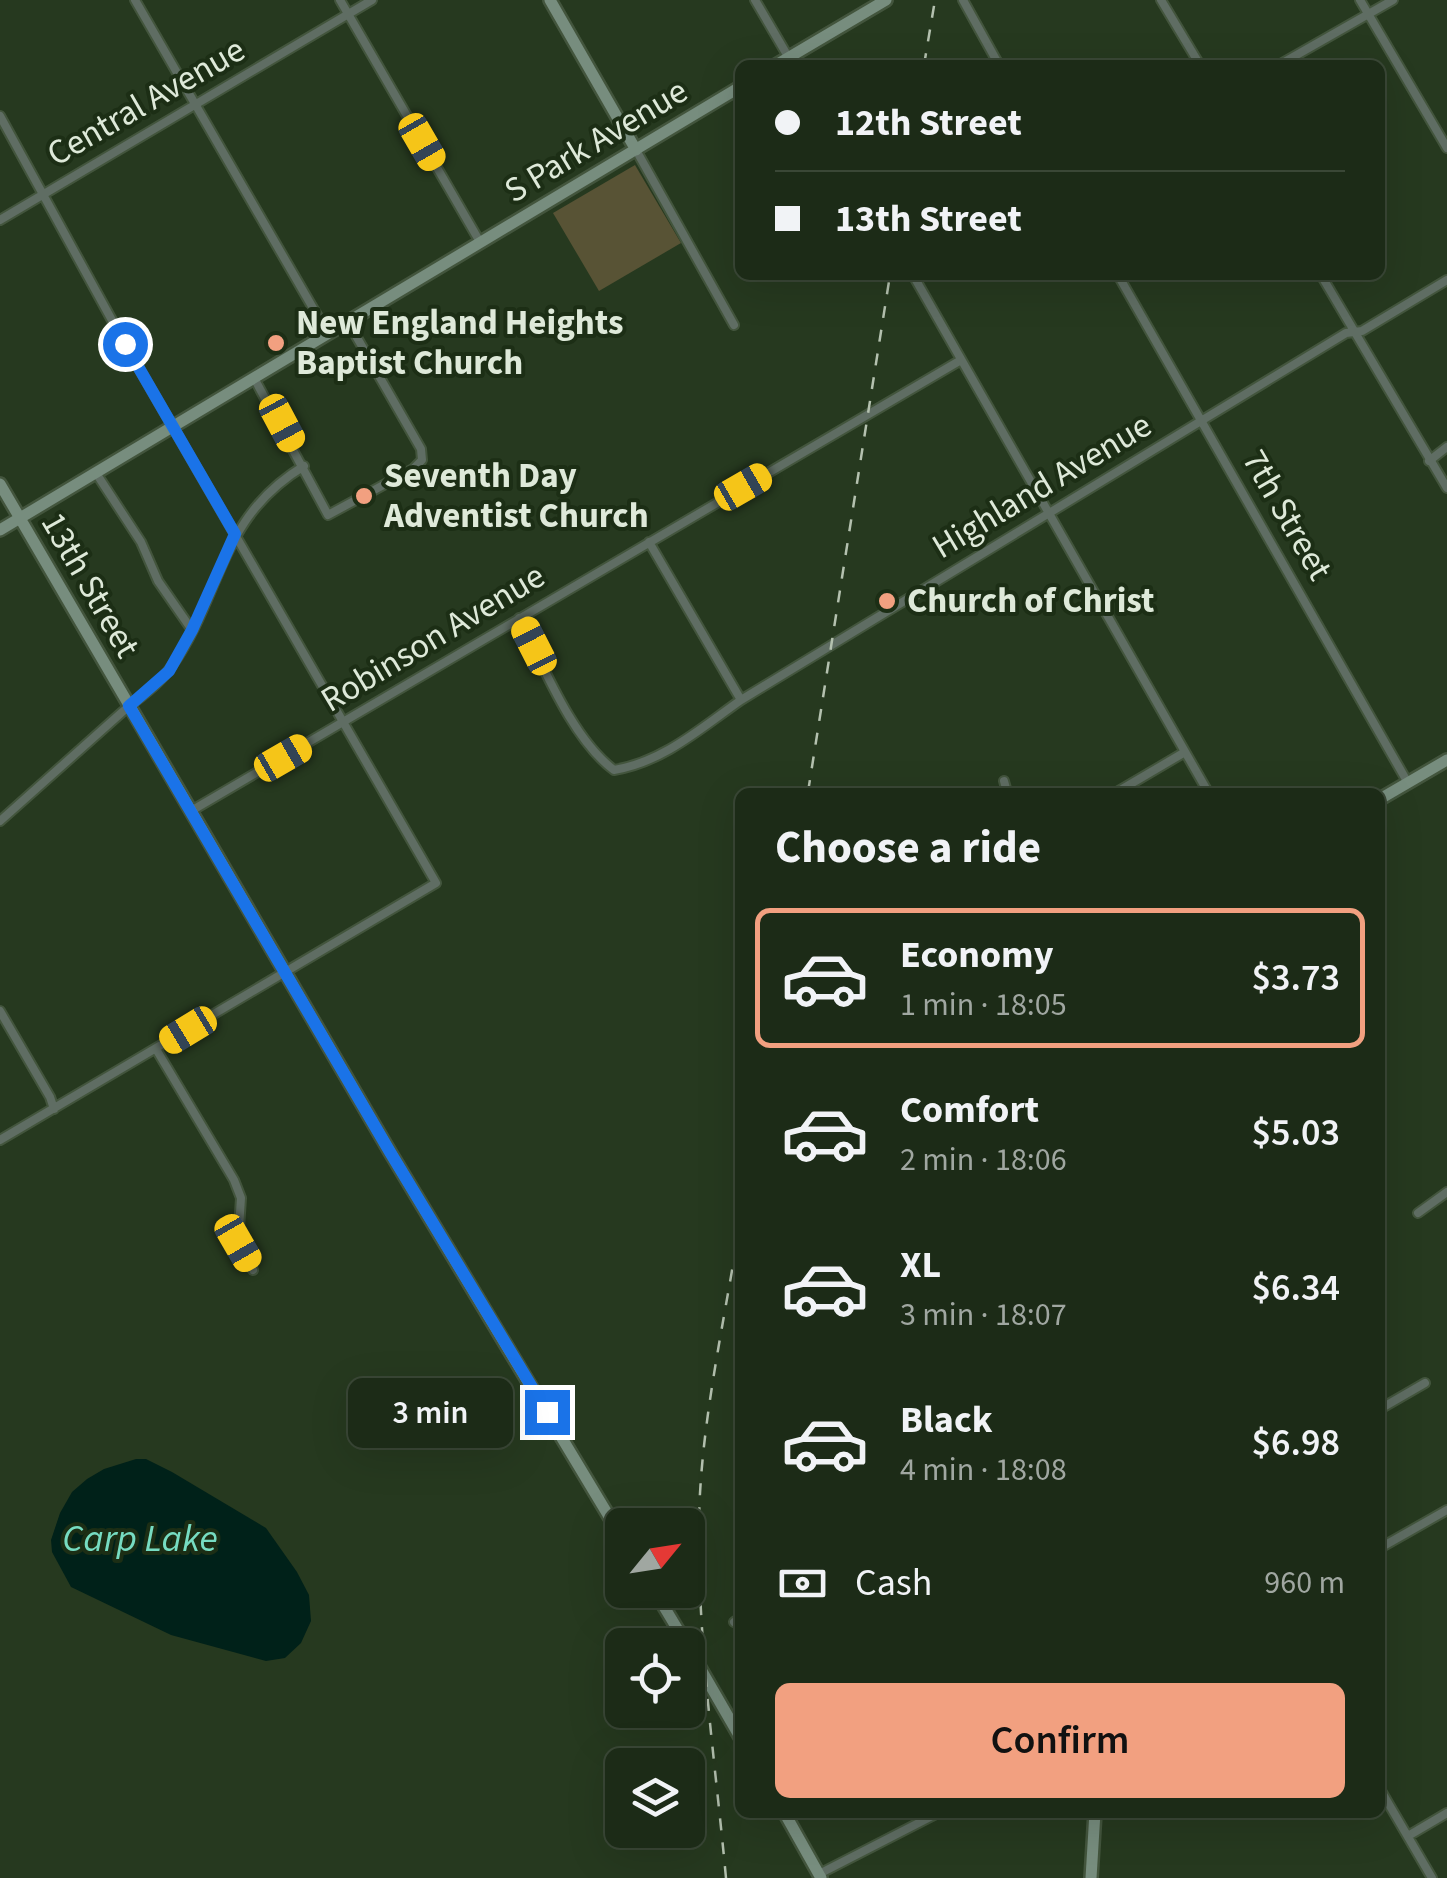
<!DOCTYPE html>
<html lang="en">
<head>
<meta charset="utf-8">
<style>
	body { margin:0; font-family:"Source Sans 3",sans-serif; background:#293724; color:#f1f3f6; height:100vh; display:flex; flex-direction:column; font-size:38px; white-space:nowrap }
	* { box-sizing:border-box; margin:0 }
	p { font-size:32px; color:#a0a7a1 }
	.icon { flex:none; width:55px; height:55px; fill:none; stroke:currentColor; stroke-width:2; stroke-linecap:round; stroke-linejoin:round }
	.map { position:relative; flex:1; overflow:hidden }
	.drawer { position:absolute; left:735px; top:788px; width:650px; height:1030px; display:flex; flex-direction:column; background:#1c2b17; border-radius:15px; box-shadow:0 10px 40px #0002,0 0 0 2px #3a4736 }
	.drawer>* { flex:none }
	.hud { position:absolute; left:735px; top:60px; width:650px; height:220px; border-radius:15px; box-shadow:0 10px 40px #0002,0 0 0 2px #3a4736; display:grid; align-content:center; height:220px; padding:0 40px; background:#1c2b17 }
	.needle { width:65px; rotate:60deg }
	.fabs { position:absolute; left:605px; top:1508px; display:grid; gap:20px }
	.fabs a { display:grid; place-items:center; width:100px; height:100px; border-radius:15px; background:#1c2b17; box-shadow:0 10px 40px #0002,0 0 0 2px #3a4736; font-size:50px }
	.end { position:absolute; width:45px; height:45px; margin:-22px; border:12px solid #1a73e8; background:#fff; box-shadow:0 0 0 5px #fff }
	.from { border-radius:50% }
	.bubble { position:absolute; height:70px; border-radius:15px; background:#1c2b17; box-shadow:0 10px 40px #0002,0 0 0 2px #3a4736; font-size:32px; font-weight:600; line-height:70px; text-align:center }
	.car { position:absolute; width:30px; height:60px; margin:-30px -15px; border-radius:12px; box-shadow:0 0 8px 2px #0007; background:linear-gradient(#f5c518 24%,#345 0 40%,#f5c518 0 76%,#345 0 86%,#f5c518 0) }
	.hud b { display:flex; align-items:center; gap:35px; height:95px; font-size:38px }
	.hud b+b { border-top:2px solid #3a4736 }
	.hud i { width:25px; height:25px; background:#f1f3f6 }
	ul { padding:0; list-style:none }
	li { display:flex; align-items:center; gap:30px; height:140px; margin:0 20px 15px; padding:0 20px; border:5px solid transparent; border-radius:15px }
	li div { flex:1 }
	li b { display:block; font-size:38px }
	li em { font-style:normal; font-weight:600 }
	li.active { border-color:#f2a080 }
	li>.icon { width:90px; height:90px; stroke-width:1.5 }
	h2 { padding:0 40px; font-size:45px; line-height:120px }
	.pay { display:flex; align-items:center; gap:25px; height:110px; padding:0 40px; font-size:38px }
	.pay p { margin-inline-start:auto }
	.button { display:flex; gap:20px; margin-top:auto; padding:20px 40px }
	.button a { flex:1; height:115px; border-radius:15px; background:#f2a080; color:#111; font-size:40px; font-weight:600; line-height:115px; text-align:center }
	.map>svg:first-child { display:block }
	.green { fill:#585335 }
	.water { fill:#002119 }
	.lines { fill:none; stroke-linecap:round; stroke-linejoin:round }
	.street-casing { stroke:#43553d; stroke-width:12 }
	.secondary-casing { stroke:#43553d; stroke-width:16 }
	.street { stroke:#5f6d63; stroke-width:8 }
	.secondary { stroke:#778d7e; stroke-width:11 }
	.rail { stroke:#b4c1af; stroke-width:2.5; stroke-dasharray:12 12; stroke-linecap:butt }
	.route { stroke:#1a73e8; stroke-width:12 }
	.poi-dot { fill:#f2a080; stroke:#1c2e15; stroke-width:4 }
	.labels { text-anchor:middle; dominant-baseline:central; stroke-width:8; stroke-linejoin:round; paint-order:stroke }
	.street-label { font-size:35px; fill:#dee9d9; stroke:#1c2e15 }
	.poi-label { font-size:35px; font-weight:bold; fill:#dee9d9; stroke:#1c2e15; text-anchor:start }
	.water-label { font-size:38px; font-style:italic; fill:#76dcc2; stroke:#1c2e15 }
</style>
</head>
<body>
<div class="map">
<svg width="1447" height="1878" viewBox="0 0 1447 1878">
	<rect width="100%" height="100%" fill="#26391f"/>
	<path class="green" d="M 635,165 L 681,243 L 599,291 L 553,213 Z"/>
	<path class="water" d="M 136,1459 L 146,1459 L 172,1472 L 266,1528 L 297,1572 L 309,1595 L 311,1621 L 301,1643 L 285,1658 L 266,1661 L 171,1635 L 71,1587 L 52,1552 L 51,1540 L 60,1513 L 72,1492 L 87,1479 L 104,1469 Z"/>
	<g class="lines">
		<g class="street-casing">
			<path id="street" d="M 135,0 L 328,334
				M 340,0 L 480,242
				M 755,0 L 793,65
				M 963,0 L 999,65
				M 1161,0 L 1200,65
				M 1360,0 L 1447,148
				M 1279,65 L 1393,0
				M 0,116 L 125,344 L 436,883 L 0,1140
				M 636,150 L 734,325
				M 0,220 L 372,0
				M 913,275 L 1208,792
				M 1118,275 L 1408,783
				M 1321,275 L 1447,488
				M 254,378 L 328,515 L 413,469 L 422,460 L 421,449 L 348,322
				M 1429,461 L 1447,447
				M 96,473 L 141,542 L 158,581 L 192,630
				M 649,542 L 741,700
				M 519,618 C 543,665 572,739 614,770 C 663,762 701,728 741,700 L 1346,333 L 1362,331 L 1447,280
				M 1004,781 L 1007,792
				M 1117,792 L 1185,752
				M 191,811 L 961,360
				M 0,821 C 40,785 80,750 120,714 C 137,699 159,685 171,667 C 223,594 218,518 304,466
				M 0,1011 L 50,1097 L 54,1109
				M 156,1049 L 234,1180 L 241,1198 L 238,1243 L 253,1270
				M 1418,1213 L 1447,1192
				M 1380,1409 L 1425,1383
				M 1380,1548 L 1447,1510
				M 734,1622 L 740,1618
				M 1380,1789 L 1432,1878
				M 1408,1836 L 1447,1813
				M 819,1874 L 940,1812"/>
		</g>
		<g class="secondary-casing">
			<path id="secondary" d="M 550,0 L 636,150
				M 776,65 L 886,0
				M 0,484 L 390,1152 L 622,1538
				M 0,530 L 740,87
				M 1380,799 L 1447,760
				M 654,1590 L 687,1645
				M 688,1647 L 740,1737
				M 784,1812 L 821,1878
				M 1091,1878 L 1095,1812"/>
		</g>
		<use href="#street" class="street"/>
		<use href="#secondary" class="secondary"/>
		<path class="rail" d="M 924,65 L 935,0
			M 808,792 L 890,275
			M 726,1878 C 715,1759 697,1638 699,1519 C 701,1420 725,1320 740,1222"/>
	</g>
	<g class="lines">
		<path class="route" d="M 125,344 L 235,534 L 192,630 L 169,671 L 129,706 L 390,1152 L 547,1412"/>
	</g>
	<g class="poi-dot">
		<circle cx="276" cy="343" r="10"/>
		<circle cx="364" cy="496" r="10"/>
		<circle cx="887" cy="601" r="10"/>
	</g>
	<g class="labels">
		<g class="street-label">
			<text transform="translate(146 102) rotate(-30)">Central Avenue</text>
			<text transform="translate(596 141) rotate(-31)">S Park Avenue</text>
			<text transform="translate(1042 486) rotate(-31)">Highland Avenue</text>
			<text transform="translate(1287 515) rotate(60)">7th Street</text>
			<text transform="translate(90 585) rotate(60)">13th Street</text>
			<text transform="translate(433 638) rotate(-31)">Robinson Avenue</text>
		</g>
		<g class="poi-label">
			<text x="296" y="323">New England Heights<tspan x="296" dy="40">Baptist Church</tspan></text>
			<text x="384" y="476">Seventh Day<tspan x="384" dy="40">Adventist Church</tspan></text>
			<text x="907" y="601">Church of Christ</text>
		</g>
		<g class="water-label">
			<text x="140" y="1539">Carp Lake</text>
		</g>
	</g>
</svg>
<div class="fabs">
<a><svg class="needle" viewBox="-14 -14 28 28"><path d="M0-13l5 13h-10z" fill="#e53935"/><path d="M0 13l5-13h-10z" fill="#a0a7a1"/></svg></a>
<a><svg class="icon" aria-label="locate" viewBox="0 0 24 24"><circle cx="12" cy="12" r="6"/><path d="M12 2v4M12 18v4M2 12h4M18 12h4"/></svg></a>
<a><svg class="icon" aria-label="layers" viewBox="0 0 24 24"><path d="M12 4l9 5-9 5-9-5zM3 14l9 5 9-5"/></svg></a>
</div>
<i class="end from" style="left:125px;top:344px"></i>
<i class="end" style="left:547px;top:1412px"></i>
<div class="bubble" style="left:348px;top:1378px;width:165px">3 min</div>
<i class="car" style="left:422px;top:142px;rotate:150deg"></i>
<i class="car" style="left:282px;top:423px;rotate:152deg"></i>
<i class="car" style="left:743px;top:487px;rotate:60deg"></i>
<i class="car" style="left:534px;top:646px;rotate:333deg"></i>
<i class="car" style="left:283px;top:758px;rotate:60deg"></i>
<i class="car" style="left:188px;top:1030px;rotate:239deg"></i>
<i class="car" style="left:238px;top:1243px;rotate:150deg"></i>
<div class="hud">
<b><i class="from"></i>12th Street</b>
<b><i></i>13th Street</b>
</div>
<section class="drawer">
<h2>Choose a ride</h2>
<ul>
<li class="active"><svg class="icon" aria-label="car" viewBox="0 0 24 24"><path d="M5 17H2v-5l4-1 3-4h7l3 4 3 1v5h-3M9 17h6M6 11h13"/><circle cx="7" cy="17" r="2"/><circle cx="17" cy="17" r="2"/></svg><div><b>Economy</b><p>1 min · 18:05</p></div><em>$3.73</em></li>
<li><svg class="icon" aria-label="car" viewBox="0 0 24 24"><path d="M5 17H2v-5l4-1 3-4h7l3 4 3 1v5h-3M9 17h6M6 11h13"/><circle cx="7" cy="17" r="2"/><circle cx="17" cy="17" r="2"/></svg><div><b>Comfort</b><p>2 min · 18:06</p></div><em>$5.03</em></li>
<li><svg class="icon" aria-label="car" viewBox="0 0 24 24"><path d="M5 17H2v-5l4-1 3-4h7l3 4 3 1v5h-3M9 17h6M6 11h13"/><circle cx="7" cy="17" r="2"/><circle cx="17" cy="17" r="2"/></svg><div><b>XL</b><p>3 min · 18:07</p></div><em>$6.34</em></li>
<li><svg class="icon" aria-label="car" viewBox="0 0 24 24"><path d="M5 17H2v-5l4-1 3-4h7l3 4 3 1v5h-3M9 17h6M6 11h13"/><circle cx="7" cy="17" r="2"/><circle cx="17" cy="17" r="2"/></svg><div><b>Black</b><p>4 min · 18:08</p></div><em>$6.98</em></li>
</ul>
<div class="pay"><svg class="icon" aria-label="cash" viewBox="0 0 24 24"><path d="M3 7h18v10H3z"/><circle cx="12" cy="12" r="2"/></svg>Cash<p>960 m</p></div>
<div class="button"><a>Confirm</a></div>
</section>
</div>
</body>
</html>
